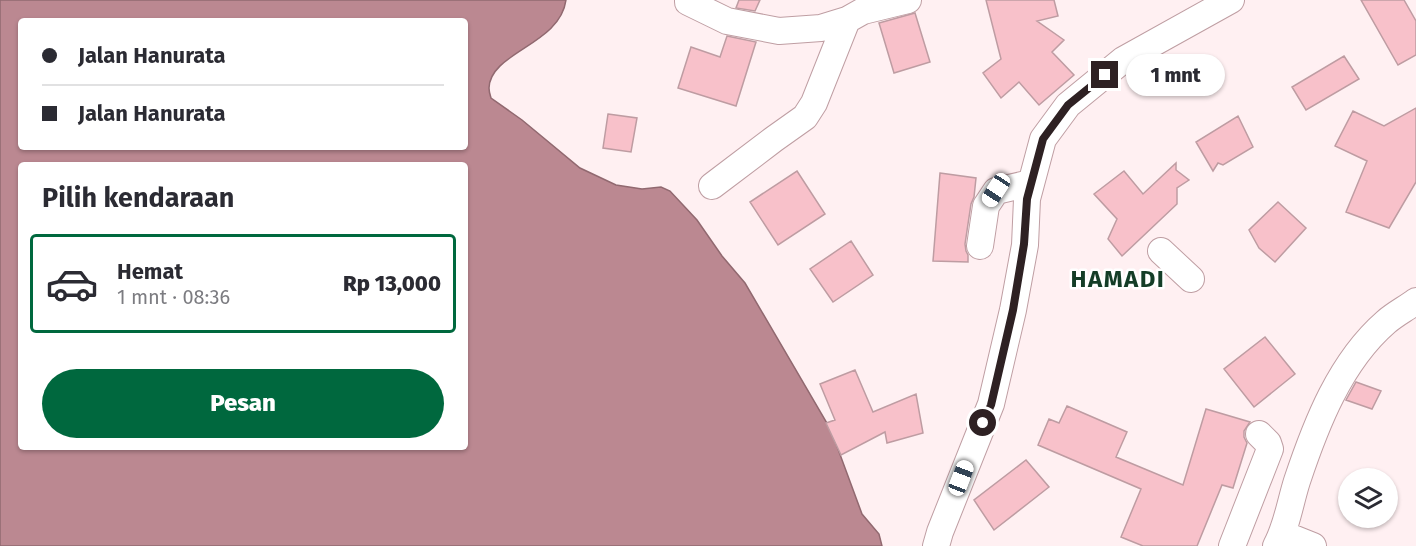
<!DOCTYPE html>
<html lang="id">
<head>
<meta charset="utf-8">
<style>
	body { margin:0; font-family:"Fira Sans",sans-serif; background:#f7f7f7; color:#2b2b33; height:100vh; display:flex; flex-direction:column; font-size:22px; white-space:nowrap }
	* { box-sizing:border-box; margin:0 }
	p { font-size:20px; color:#7c7c81 }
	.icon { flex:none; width:33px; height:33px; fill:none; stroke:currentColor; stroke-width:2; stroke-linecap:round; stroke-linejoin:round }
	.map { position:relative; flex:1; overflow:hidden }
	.drawer { position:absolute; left:18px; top:162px; width:450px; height:288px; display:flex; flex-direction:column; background:#fff; border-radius:6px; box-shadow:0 2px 4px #0004 }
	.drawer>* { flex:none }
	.guide { position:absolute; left:18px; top:18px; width:450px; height:132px; border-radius:6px; box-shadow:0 2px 4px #0004; display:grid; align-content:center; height:132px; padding:0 24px; background:#fff }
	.fabs { position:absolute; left:1338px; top:468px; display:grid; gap:12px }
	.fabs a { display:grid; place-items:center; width:60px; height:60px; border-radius:50%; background:#fff; box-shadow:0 2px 4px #0004; font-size:30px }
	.end { position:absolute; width:27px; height:27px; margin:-14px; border:8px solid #2e2123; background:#fff; box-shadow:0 0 0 3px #fff }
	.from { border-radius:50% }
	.bubble { position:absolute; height:42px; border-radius:21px; background:#fff; box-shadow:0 2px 4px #0004; font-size:20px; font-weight:800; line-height:42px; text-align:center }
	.car { position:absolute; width:18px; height:36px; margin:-18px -9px; border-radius:8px; box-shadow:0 0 4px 2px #0007; background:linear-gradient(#fff 24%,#345 0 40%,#fff 0 76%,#345 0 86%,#fff 0) }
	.guide b { display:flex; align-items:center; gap:21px; height:57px; font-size:22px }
	.guide b+b { border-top:2px solid #e1e1e2 }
	.guide i { width:15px; height:15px; background:#2b2b33 }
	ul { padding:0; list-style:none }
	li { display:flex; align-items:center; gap:18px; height:99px; margin:0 12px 9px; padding:0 12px; border:3px solid transparent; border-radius:6px }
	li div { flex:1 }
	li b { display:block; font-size:22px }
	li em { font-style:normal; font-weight:800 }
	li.active { border-color:#00683e }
	li>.icon { width:54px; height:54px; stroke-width:1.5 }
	h2 { padding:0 24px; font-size:27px; line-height:72px }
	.primary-button { display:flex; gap:12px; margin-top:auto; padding:12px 24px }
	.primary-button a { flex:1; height:69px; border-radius:36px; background:#00683e; color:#fff; font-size:24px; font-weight:800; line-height:69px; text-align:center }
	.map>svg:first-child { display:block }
	.water { fill:#bb8891; stroke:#916970; stroke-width:1.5; fill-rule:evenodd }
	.building { fill:#f8c1ca; stroke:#be9ca2; stroke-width:1.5 }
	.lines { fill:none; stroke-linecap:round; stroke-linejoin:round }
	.minor-casing { stroke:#bf9ea3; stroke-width:28 }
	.minor { stroke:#fff; stroke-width:26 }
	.route { stroke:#2e2123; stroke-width:8 }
	.labels { text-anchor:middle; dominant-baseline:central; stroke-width:5; stroke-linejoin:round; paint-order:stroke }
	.district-label { font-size:24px; font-weight:bold; letter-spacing:1.5px; fill:#143d27; stroke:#fff }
</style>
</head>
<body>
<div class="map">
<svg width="1416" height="546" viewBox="0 0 1416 546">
	<rect width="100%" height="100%" fill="#fff0f2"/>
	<path class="water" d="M 0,0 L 566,0 C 560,45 490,52 489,88 C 489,92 490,95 491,98 L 522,120 L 580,168 L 616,185 L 642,189 L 661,187 L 670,191 L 697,220 L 722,256 L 745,283 L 831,430 L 862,514 L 879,534 L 882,546 L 0,546 ZM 21,21 L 465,21 L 465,147 L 21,147 ZM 21,165 L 465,165 L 465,447 L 21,447 Z"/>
	<path class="building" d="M 739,0 L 760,0 L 755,11 L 736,8 Z
		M 986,0 L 1054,0 L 1058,16 L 1037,21 L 1064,40 L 1052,52 L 1074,75 L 1039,105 L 1019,82 L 1001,98 L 983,73 L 1001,59 Z
		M 1361,0 L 1404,0 L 1416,21 L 1416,55 L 1398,65 Z
		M 915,13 L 930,62 L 894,73 L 879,23 Z
		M 727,36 L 756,42 L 736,106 L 678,88 L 691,47 L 720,57 Z
		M 1344,56 L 1359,79 L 1306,110 L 1292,87 Z
		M 1416,108 L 1416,182 L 1389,228 L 1346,212 L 1367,161 L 1335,146 L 1353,111 L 1384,126 Z
		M 608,114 L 637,118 L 631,152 L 603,148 Z
		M 1238,116 L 1253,147 L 1223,165 L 1218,163 L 1213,171 L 1196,142 Z
		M 1176,163 L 1176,170 L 1189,180 L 1177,188 L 1177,204 L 1122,256 L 1108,239 L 1117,219 L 1094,194 L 1124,171 L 1143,194 Z
		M 797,171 L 825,214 L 778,245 L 750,202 Z
		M 940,173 L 976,178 L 974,197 L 971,204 L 965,244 L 966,251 L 968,255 L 968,262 L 933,261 Z
		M 1278,202 L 1306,228 L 1275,262 L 1259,248 L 1249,230 Z
		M 851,241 L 873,275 L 833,302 L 810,269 Z
		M 1265,337 L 1295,374 L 1254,407 L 1224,369 Z
		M 855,370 L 873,412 L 916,394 L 923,433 L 887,443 L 885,432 L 841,455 L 826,423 L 835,420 L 820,384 Z
		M 1356,382 L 1381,391 L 1372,409 L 1346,400 Z
		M 1067,406 L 1127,432 L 1116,457 L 1183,485 L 1206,409 L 1250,422 L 1244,431 L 1244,437 L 1247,443 L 1233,488 L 1222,485 L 1197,546 L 1143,546 L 1121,537 L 1141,489 L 1038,445 L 1049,419 L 1059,423 Z
		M 1026,460 L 1049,487 L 994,530 L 974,500 Z"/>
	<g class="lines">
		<g class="minor-casing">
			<path id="minor" d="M 688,0 L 688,2 L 727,21 L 779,31 L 821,28 L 847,20 L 863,11 L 908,0
				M 712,186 L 774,139 L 805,117 L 814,103 L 847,20
				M 980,246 L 986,206 L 996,191 L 1031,183
				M 1161,251 L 1191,279
				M 1283,534 L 1313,546
				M 936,546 L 940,532 L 991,404 L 1013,310 L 1025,245 L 1027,199 L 1043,139 L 1068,105 L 1123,60 L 1231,0
				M 1232,546 L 1270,449 L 1268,443 L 1259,434
				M 1276,546 C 1287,526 1290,503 1297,481 C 1316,424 1340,362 1386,322 C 1395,314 1407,308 1416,301"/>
		</g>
		<use href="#minor" class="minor"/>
	</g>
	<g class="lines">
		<path class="route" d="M 983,423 L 991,405 L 1013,310 L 1024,244 L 1027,199 L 1043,139 L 1068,105 L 1105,75"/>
	</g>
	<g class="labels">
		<g class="district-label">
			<text x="1118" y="279">HAMADI</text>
		</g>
	</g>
</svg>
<div class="fabs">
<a><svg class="icon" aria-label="layers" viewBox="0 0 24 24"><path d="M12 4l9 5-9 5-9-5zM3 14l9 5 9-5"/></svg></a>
</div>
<i class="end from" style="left:983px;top:423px"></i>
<i class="end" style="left:1105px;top:75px"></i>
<div class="bubble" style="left:1126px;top:54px;width:99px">1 mnt</div>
<i class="car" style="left:996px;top:190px;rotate:213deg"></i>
<i class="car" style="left:961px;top:478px;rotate:21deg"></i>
<div class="guide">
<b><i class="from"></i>Jalan Hanurata</b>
<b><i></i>Jalan Hanurata</b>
</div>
<section class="drawer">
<h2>Pilih kendaraan</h2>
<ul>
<li class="active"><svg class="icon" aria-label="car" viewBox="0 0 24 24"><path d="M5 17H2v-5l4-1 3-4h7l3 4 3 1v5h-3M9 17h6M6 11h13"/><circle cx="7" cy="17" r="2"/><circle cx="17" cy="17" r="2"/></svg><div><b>Hemat</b><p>1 mnt · 08:36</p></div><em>Rp 13,000</em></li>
</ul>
<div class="primary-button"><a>Pesan</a></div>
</section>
</div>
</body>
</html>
